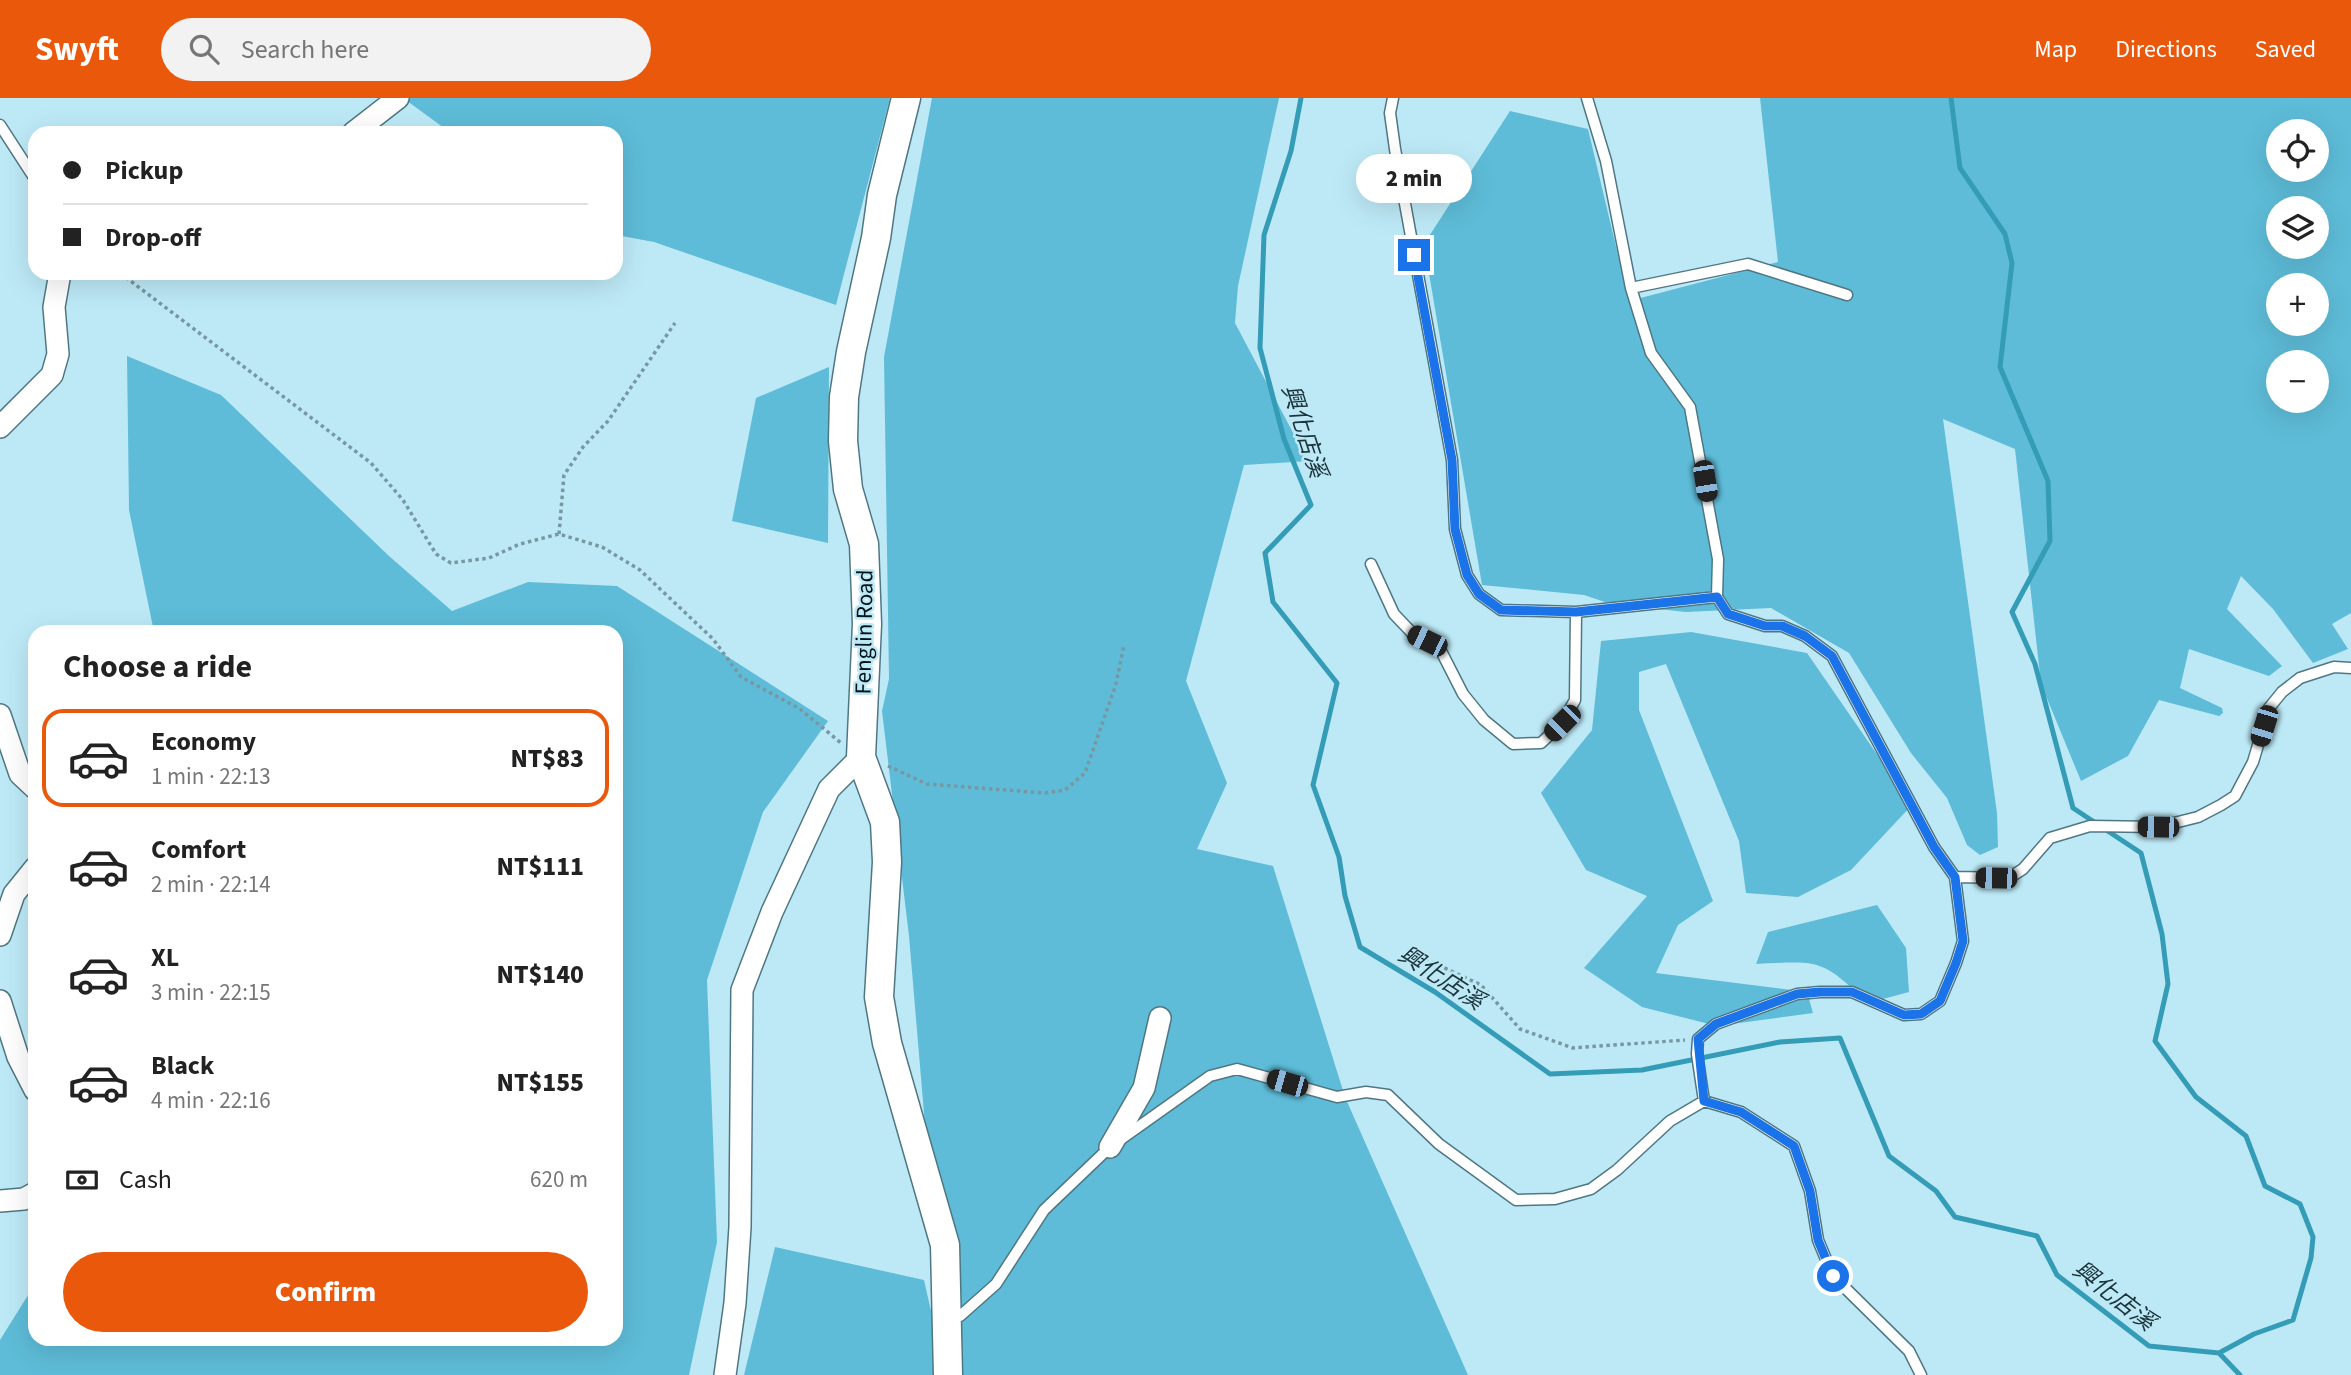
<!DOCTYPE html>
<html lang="en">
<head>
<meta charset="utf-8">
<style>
	body { margin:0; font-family:"Source Sans 3","Noto Sans TC",sans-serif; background:#f2f2f2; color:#222; height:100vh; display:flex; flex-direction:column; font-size:26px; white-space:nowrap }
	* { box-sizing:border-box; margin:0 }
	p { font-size:23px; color:#767676 }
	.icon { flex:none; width:38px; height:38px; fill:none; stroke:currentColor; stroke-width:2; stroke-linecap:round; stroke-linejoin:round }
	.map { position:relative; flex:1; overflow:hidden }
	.drawer { position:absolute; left:28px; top:527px; width:595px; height:721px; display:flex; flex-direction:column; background:#fff; border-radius:21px; box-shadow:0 7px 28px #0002 }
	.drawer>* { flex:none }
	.hud { position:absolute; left:28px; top:28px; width:595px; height:154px; border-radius:21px; box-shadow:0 7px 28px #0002; display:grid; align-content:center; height:154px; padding:0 35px; background:#fff }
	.controls { position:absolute; left:2266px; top:21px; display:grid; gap:14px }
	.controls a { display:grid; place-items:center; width:63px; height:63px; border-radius:50%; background:#fff; box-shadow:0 7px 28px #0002; font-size:35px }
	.end { position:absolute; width:32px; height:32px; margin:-16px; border:9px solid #1a73e8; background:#fff; box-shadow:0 0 0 4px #fff }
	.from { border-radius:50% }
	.bubble { position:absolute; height:49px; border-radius:24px; background:#fff; box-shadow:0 7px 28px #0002; font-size:23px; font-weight:800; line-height:49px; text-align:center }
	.car { position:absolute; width:21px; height:42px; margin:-21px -10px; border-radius:9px; box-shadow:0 0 5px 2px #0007; background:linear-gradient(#222 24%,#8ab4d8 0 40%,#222 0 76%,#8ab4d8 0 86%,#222 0) }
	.hud b { display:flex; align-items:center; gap:24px; height:66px; font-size:26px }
	.hud b+b { border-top:2px solid #e0e0e0 }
	.hud i { width:18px; height:18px; background:#222 }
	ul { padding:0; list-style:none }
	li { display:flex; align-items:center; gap:21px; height:98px; margin:0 14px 10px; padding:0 21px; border:4px solid transparent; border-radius:21px }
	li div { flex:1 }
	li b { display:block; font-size:26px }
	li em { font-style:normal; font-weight:800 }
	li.selected { border-color:#ea580c }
	li>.icon { width:63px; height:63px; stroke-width:1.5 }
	h2 { padding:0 35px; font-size:32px; line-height:84px }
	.pay { display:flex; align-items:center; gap:18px; height:77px; padding:0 35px; font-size:26px }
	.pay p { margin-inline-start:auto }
	.action { display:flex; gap:14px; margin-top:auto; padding:14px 35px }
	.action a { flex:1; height:80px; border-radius:42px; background:#ea580c; color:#fff; font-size:28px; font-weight:800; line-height:80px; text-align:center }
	header { display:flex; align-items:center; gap:42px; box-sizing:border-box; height:98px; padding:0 35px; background:#ea580c; color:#fff }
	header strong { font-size:33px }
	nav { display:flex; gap:38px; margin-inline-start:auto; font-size:24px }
	.search { width:490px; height:63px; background:#f2f2f2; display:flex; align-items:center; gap:18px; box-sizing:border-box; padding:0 24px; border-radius:38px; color:#767676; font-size:26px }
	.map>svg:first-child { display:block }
	.green { fill:#5ebcd8; fill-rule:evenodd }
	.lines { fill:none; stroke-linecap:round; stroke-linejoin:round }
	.stream { stroke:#349cb7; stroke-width:5 }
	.service-casing { stroke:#4f7783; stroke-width:13 }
	.minor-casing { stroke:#4f7783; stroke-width:24 }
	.tertiary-casing { stroke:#4f7783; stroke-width:31 }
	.path { stroke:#7798a2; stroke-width:3.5; stroke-dasharray:3.5 3.5; stroke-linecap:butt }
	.service { stroke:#fff; stroke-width:10 }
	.minor { stroke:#fff; stroke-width:21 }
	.tertiary { stroke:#fff; stroke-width:28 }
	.route { stroke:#1a73e8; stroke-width:9 }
	.labels { text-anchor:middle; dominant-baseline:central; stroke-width:5; stroke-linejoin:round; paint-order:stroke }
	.street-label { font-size:23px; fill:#041418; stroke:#bde9f6 }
	.water-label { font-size:24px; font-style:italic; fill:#1c343b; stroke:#bde9f6 }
</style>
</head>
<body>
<header>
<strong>Swyft</strong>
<div class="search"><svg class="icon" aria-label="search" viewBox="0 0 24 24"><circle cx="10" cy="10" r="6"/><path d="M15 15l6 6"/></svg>Search here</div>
<nav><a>Map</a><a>Directions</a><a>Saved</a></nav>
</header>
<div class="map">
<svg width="2351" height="1277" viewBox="0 0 2351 1277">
	<rect width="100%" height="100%" fill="#bde9f6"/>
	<path class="green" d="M 403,0 L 890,0 L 836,207 L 654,144 L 616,137 L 616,35 L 451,35 Z
		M 932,0 L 1279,0 L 1238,188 L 1235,225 L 1308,363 L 1244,367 L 1186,583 L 1227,685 L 1197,751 L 1273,768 L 1345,999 L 1468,1277 L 744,1277 L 775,1149 L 924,1182 L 936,1235 L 925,1027 L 909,838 L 882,613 L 889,581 L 884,259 Z
		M 1760,0 L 2351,0 L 2351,515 L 2332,526 L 2348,551 L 2313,565 L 2273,511 L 2241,478 L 2227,511 L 2282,568 L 2269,578 L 2189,551 L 2180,590 L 2222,610 L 2223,615 L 2219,618 L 2159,602 L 2128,658 L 2081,683 L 2041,586 L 2015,351 L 1943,321 L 1997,715 L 1998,749 L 1980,757 L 1967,747 L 1947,700 L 1911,655 L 1849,555 L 1771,510 L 1686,514 L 1611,506 L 1584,497 L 1482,487 L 1424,146 L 1510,13 L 1588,31 L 1629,203 L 1778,164 ZM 2278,33 L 2317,33 L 2317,72 L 2278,72 ZM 2278,110 L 2317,110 L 2317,149 L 2278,149 ZM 2278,187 L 2317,187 L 2317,226 L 2278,226 ZM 2278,264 L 2317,264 L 2317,303 L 2278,303 Z
		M 127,258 L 221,297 L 389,458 L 452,513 L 528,484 L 617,488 L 828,623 L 763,714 L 707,882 L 717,1144 L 689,1277 L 0,1277 L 0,1242 L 35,1186 L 35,1241 L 616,1241 L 616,534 L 154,534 L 129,412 Z
		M 829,269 L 828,445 L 732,423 L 756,300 Z
		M 1691,534 L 1807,555 L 1912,707 L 1851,772 L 1798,799 L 1746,795 L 1739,743 L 1666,566 L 1639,574 L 1639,612 L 1713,803 L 1678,827 L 1656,875 L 1807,894 L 1813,915 L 1717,928 L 1642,909 L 1584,870 L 1647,798 L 1586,772 L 1541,695 L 1592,632 L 1601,543 Z
		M 1877,807 L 1906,850 L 1909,894 L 1868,905 C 1821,860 1819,863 1756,866 L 1768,834 Z"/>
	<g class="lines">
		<path class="stream" d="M 1301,0 L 1291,53 L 1264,137 L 1260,250 L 1284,341 L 1311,407 L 1265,455 L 1273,504 L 1337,585 L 1313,687 L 1339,759 L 1345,798 L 1360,849 L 1435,894 L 1550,976 L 1642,972 L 1780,944 L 1840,940 L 1889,1058 L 1936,1093 L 1955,1119 L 2037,1138 L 2057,1177 L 2149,1248 L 2219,1255 L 2240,1277
			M 1951,0 L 1960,70 L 2005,136 L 2012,165 L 2000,269 L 2048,383 L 2050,443 L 2012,514 L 2035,566 L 2073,710 L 2141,755 L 2162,836 L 2168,886 L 2155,943 L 2196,999 L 2246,1038 L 2265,1088 L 2300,1106 L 2313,1139 L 2311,1160 L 2293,1222 L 2254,1236 L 2219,1255"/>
		<g class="service-casing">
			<path id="service" d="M 1393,0 L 1390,15 L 1395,51 L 1452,362 L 1455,431 L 1467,477 L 1479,496 L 1501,512 L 1576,514 L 1717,499 L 1718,461 L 1690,309 L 1651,255 L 1631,190 L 1606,63 L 1587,0
				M 0,27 L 35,81
				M 1631,190 L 1748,166 L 1847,197
				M 1371,466 L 1394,516 L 1414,537 L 1439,549 L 1463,596 L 1484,622 L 1513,646 L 1541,645 L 1562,625 L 1575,602 L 1576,514
				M 1955,779 L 2009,780 L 2023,771 L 2050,740 L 2090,728 L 2158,729 L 2198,719 L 2221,707 L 2235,698 L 2253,664 L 2269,610 L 2282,594 L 2300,580 L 2334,569 L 2351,570
				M 1704,1003 L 1697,956 L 1698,941 L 1716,926 L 1797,896 L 1820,894 L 1852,894 L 1904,917 L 1921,916 L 1940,903 L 1956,865 L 1963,843 L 1955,779 L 1934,749 L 1832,558 L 1805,538 L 1782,528 L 1765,528 L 1728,516 L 1717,499
				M 949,1220 L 960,1218 L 996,1186 L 1044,1112 L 1110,1049 L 1210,978 L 1237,971 L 1337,999 L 1366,994 L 1388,997 L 1439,1046 L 1516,1102 L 1555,1101 L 1591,1091 L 1617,1072 L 1670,1023 L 1704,1003 L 1741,1014 L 1794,1048 L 1810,1093 L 1818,1142 L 1833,1178 L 1909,1253 L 1921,1277"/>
		</g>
		<g class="minor-casing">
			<path id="minor" d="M 353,35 L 398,0
				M 0,329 L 52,277 L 58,256 L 54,209 L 60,175
				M 0,617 L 20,676 L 35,690
				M 0,837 L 14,796 L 35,770
				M 0,903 L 18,959 L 35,992
				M 1110,1049 L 1144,990 L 1160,920
				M 0,1103 L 24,1101 L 35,1095
				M 725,1277 L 735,1205 L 740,1129 L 742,892 L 772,814 L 829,691 L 861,659"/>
		</g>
		<g class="tertiary-casing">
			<path id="tertiary" d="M 906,0 L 882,97 L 876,140 L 851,254 L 844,299 L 843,343 L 848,391 L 864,446 L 867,526 L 861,659 L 885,724 L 887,764 L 879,899 L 887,945 L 945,1147 L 948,1277"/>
		</g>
		<path class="path" d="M 120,175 L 371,365 L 403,402 L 436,456 L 451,465 L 489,460 L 520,446 L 559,436 L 602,449 L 640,472 L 713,541 L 741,579 L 800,611 L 841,645
			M 559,436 L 564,377 L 583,349 L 608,323 L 675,225
			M 888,668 L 927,686 L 1045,695 L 1065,692 L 1085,675 L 1116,586 L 1124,547
			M 1419,858 L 1481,887 L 1520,931 L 1573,950 L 1685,942"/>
		<use href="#service" class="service"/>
		<use href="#minor" class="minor"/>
		<use href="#tertiary" class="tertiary"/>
	</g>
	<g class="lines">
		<path class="route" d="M 1414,157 L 1452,362 L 1455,431 L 1467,477 L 1479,496 L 1501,512 L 1576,514 L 1717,499 L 1728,516 L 1765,528 L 1782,528 L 1805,538 L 1832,558 L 1934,749 L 1955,779 L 1963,843 L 1956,865 L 1940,903 L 1921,916 L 1904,917 L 1852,894 L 1820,894 L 1797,896 L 1716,926 L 1698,941 L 1704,1003 L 1741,1014 L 1794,1048 L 1810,1093 L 1818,1142 L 1833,1178"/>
	</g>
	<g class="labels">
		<g class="street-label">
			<text transform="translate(864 534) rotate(-89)">Fenglin Road</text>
		</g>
		<g class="water-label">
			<text transform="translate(1304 333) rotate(72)">興化店溪</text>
			<text transform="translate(1441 880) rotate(33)">興化店溪</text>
			<text transform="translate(2114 1198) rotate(38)">興化店溪</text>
		</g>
	</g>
</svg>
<div class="controls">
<a><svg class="icon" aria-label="locate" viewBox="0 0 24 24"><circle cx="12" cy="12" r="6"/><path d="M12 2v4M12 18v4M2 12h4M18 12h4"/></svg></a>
<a><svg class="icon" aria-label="layers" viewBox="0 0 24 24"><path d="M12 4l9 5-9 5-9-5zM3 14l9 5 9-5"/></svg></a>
<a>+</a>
<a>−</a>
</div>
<i class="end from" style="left:1833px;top:1178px"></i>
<i class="end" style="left:1414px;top:157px"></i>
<div class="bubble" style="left:1356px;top:56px;width:116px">2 min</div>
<i class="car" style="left:1705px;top:383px;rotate:171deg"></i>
<i class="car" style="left:1427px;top:543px;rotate:296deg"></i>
<i class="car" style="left:1562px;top:625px;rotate:225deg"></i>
<i class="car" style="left:2264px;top:628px;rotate:197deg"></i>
<i class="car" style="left:2158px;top:729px;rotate:271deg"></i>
<i class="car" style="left:1996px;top:780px;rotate:271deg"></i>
<i class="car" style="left:1287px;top:985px;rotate:286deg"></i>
<div class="hud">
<b><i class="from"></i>Pickup</b>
<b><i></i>Drop-off</b>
</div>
<section class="drawer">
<h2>Choose a ride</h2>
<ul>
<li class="selected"><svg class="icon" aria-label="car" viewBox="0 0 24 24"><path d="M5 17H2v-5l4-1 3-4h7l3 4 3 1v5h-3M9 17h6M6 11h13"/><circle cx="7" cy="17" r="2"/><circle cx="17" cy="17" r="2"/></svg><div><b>Economy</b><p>1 min · 22:13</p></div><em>NT$83</em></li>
<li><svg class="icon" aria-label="car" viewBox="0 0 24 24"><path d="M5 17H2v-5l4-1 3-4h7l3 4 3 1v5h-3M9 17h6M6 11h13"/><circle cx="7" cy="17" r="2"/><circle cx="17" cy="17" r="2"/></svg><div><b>Comfort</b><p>2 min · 22:14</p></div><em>NT$111</em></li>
<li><svg class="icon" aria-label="car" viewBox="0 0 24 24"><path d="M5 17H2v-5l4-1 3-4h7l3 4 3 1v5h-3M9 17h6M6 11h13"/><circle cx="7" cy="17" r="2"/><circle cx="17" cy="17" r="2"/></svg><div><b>XL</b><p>3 min · 22:15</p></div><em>NT$140</em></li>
<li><svg class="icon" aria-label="car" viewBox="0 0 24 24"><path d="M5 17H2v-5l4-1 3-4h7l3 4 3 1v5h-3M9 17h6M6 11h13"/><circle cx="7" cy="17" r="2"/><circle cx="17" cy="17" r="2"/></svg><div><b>Black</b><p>4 min · 22:16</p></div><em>NT$155</em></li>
</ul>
<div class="pay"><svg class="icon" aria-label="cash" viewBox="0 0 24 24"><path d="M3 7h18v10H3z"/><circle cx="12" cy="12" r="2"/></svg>Cash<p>620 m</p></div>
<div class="action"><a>Confirm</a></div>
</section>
</div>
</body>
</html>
